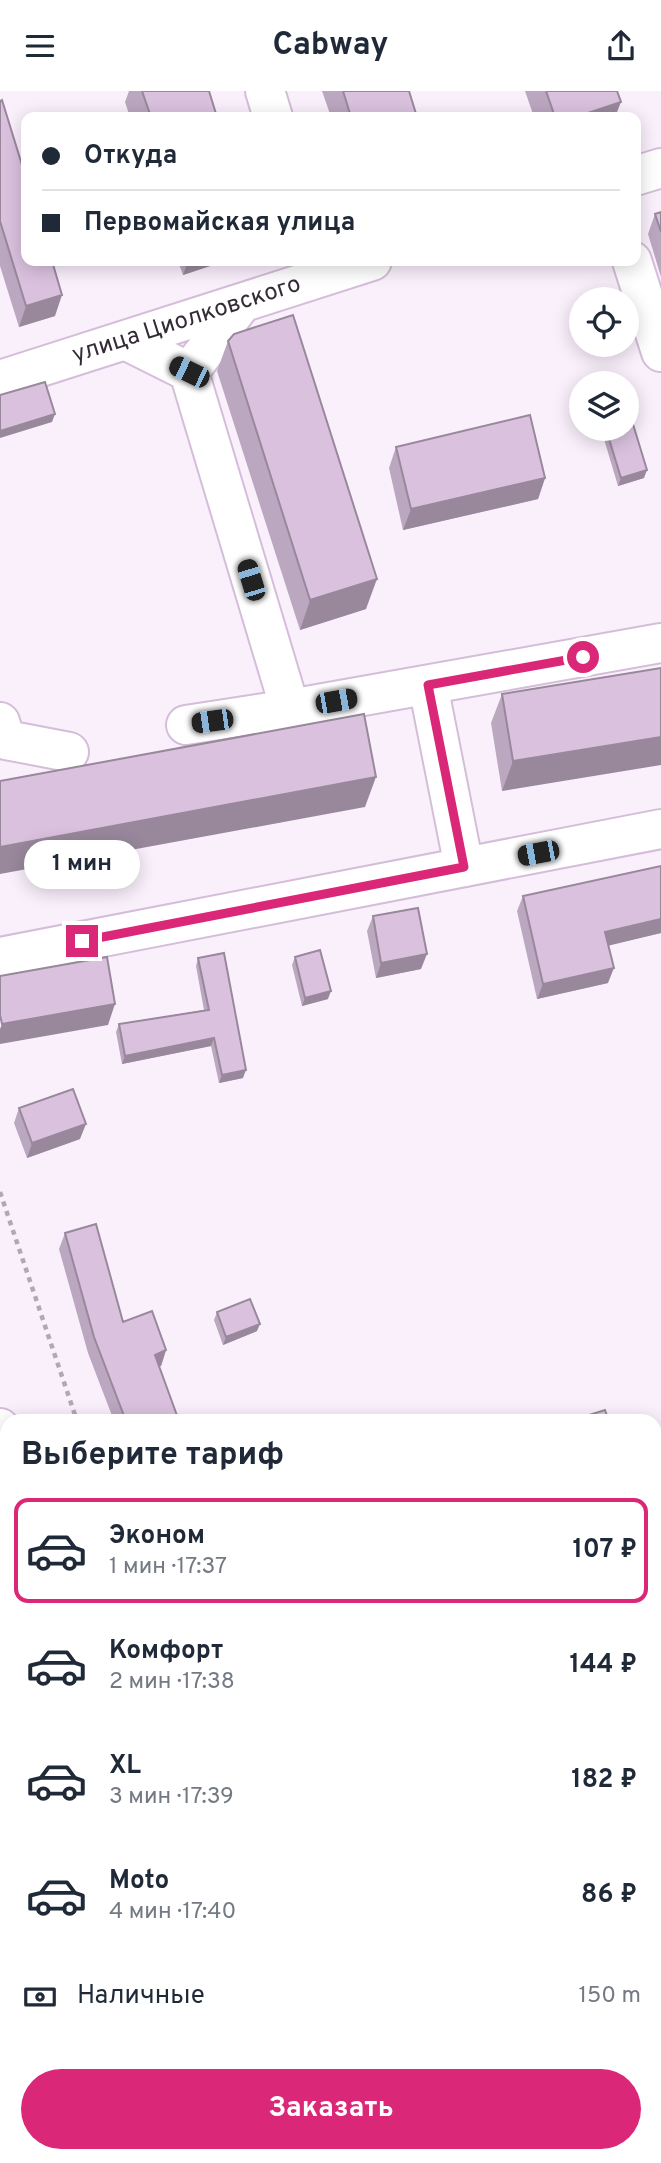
<!DOCTYPE html>
<html lang="ru">
<head>
<meta charset="utf-8">
<style>
	body { margin:0; font-family:Overpass,sans-serif; background:#f2f2f3; color:#1f2937; height:100vh; display:flex; flex-direction:column; font-size:26px; white-space:nowrap }
	* { box-sizing:border-box; margin:0 }
	p { font-size:23px; color:#747a83 }
	.icon { flex:none; width:38px; height:38px; fill:none; stroke:currentColor; stroke-width:2; stroke-linecap:round; stroke-linejoin:round }
	.map { position:relative; flex:1; overflow:hidden }
	.drawer { position:absolute; left:0px; top:1323px; width:662px; height:749px; display:flex; flex-direction:column; background:#fff; border-radius:21px 21px 0 0; box-shadow:0 4px 18px #0003 }
	.drawer>* { flex:none }
	.banner { position:absolute; left:21px; top:21px; width:620px; height:154px; border-radius:14px; box-shadow:0 4px 18px #0003; display:grid; align-content:center; height:154px; padding:0 21px; background:#fff }
	.fabs { position:absolute; left:569px; top:196px; display:grid; gap:14px }
	.fabs a { display:grid; place-items:center; width:70px; height:70px; border-radius:50%; background:#fff; box-shadow:0 4px 18px #0003; font-size:35px }
	.end { position:absolute; width:32px; height:32px; margin:-16px; border:9px solid #db2777; background:#fff; box-shadow:0 0 0 4px #fff }
	.from { border-radius:50% }
	.bubble { position:absolute; height:49px; border-radius:24px; background:#fff; box-shadow:0 4px 18px #0003; font-size:23px; font-weight:700; line-height:49px; text-align:center }
	.car { position:absolute; width:21px; height:42px; margin:-21px -10px; border-radius:9px; box-shadow:0 0 5px 2px #0007; background:linear-gradient(#222 24%,#8ab4d8 0 40%,#222 0 76%,#8ab4d8 0 86%,#222 0) }
	.banner b { display:flex; align-items:center; gap:24px; height:66px; font-size:26px }
	.banner b+b { border-top:2px solid #e0e1e3 }
	.banner i { width:18px; height:18px; background:#1f2937 }
	ul { padding:0; list-style:none }
	li { display:flex; align-items:center; gap:21px; height:105px; margin:0 14px 10px; padding:0 7px; border:4px solid transparent; border-radius:14px }
	li div { flex:1 }
	li b { display:block; font-size:26px }
	li em { font-style:normal; font-weight:700 }
	li.current { border-color:#db2777 }
	li>.icon { width:63px; height:63px; stroke-width:1.5 }
	h2 { padding:0 21px; font-size:32px; line-height:84px }
	.pay { display:flex; align-items:center; gap:18px; height:77px; padding:0 21px; font-size:26px }
	.pay p { margin-inline-start:auto }
	.action { display:flex; gap:14px; margin-top:auto; padding:14px 21px }
	.action a { flex:1; height:80px; border-radius:42px; background:#db2777; color:#fff; font-size:28px; font-weight:700; line-height:80px; text-align:center }
	header { display:flex; justify-content:space-between; align-items:center; height:91px; padding:0 21px; background:#fff; font-size:32px; font-weight:700 }
	.map>svg:first-child { display:block }
	.lines { fill:none; stroke-linecap:round; stroke-linejoin:round }
	.minor-casing { stroke:#d5bdda; stroke-width:42 }
	.path { stroke:#b2a8b4; stroke-width:4.5; stroke-dasharray:5 5; stroke-linecap:butt }
	.minor { stroke:#fff; stroke-width:38 }
	.wall { fill:#bba7c0 }
	.shaded-wall { fill:#99889c }
	.building { fill:#dac2df; stroke:#99889c; stroke-width:2 }
	.route { stroke:#db2777; stroke-width:9 }
	.labels { text-anchor:middle; dominant-baseline:central; stroke-width:5; stroke-linejoin:round; paint-order:stroke }
	.street-label { font-size:24px; fill:#352b37; stroke:#faf0fc }
</style>
</head>
<body>
<header><svg class="icon" aria-label="menu" viewBox="0 0 24 24"><path d="M4 6h16M4 12h16M4 18h16"/></svg>Cabway<svg class="icon" aria-label="share" viewBox="0 0 24 24"><path d="M12 15V3M7 8l5-5 5 5M5 13v7h14v-7"/></svg></header>
<div class="map">
<svg width="661" height="2072" viewBox="0 0 661 2072">
	<rect width="100%" height="100%" fill="#faf0fc"/>
	<g class="lines">
		<g class="minor-casing">
			<g id="minor">
				<path d="M 265,0 L 273,26"/>
				<path d="M 635,85 L 661,77"/>
				<path d="M 632,170 L 661,261"/>
				<path d="M 127,250 L 189,281 L 290,618 L 186,634"/>
				<path d="M 189,281 L 241,213"/>
				<path id="s1" d="M 0,289 L 372,170"/>
				<path d="M 428,594 L 464,776"/>
				<path d="M 290,618 L 661,552"/>
				<path d="M 0,631 L 6,649 L 69,661"/>
				<path d="M 0,866 L 661,738"/>
				<path d="M 0,1337 L 7,1359"/>
				<path d="M 654,1447 L 661,1445"/>
				<path d="M 0,1610 L 7,1609"/>
				<path d="M 654,1969 L 661,1968"/>
				<path d="M 252,2065 L 254,2072"/>
				<path d="M 289,2072 L 314,2065"/>
			</g>
		</g>
		<path class="path" d="M 0,1101 L 77,1330"/>
		<use href="#minor" class="minor"/>
	</g>
	<path class="wall" d="M 129,0 L 209,0 L 217,26 L 130,26 L 125,11 Z
		M 322,0 L 409,0 L 417,26 L 331,26 Z
		M 525,0 L 617,0 L 615,26 L 534,26 Z
		M 0,10 L 55,225 L 19,236 L 0,175 Z
		M 661,121 L 661,186 L 648,143 L 655,123 Z
		M 178,170 L 225,170 L 183,184 Z
		M 228,250 L 366,518 L 300,539 L 217,280 Z
		M 601,338 L 626,338 L 644,387 L 618,395 Z
		M 396,356 L 545,387 L 538,408 L 403,439 L 389,377 Z
		M 661,577 L 502,700 L 491,632 L 502,603 Z
		M 661,775 L 661,842 L 608,854 L 608,892 L 537,908 L 517,820 L 523,805 Z
		M 373,825 L 421,878 L 376,887 L 367,840 Z
		M 295,866 L 328,908 L 302,915 L 292,874 Z
		M 198,867 L 243,987 L 219,992 L 211,955 L 122,973 L 116,941 L 119,933 L 204,919 L 196,875 Z
		M 19,1017 L 80,1048 L 27,1067 L 14,1032 Z
		M 65,1142 L 123,1231 L 166,1259 L 161,1275 L 159,1275 L 179,1330 L 114,1330 L 88,1262 L 59,1158 Z
		M 217,1221 L 257,1240 L 223,1254 L 214,1229 Z
		M 132,2065 L 193,2065 L 134,2071 Z
		M 615,2065 L 654,2065 L 661,2072 L 617,2072 Z"/>
	<path class="shaded-wall" d="M 621,11 L 615,26 L 576,26 Z
		M 188,170 L 225,170 L 183,184 Z
		M 62,204 L 55,225 L 19,236 L 26,215 Z
		M 55,323 L 52,331 L 0,347 L 0,340 Z
		M 647,379 L 644,387 L 618,395 L 621,387 Z
		M 545,387 L 538,408 L 403,439 L 411,418 Z
		M 377,488 L 366,518 L 300,539 L 310,509 Z
		M 661,646 L 661,674 L 502,700 L 513,670 Z
		M 376,686 L 365,716 L 0,783 L 0,756 Z
		M 661,828 L 661,842 L 599,857 L 605,841 Z
		M 427,863 L 421,878 L 376,887 L 381,872 Z
		M 614,877 L 608,892 L 537,908 L 543,893 Z
		M 331,900 L 328,908 L 302,915 L 305,907 Z
		M 115,913 L 108,934 L 0,953 L 0,938 L 2,933 Z
		M 214,947 L 211,955 L 122,973 L 125,965 Z
		M 246,979 L 243,987 L 219,992 L 222,984 Z
		M 86,1033 L 80,1048 L 27,1067 L 32,1052 Z
		M 260,1233 L 257,1240 L 223,1254 L 226,1246 Z
		M 166,1259 L 161,1275 L 149,1279 L 155,1264 Z
		M 661,1540 L 661,1554 L 654,1556 L 654,1542 Z
		M 7,1556 L 7,1569 L 0,1571 L 0,1558 Z
		M 7,1731 L 7,1747 L 0,1749 L 0,1733 Z
		M 661,1875 L 661,1879 L 658,1888 L 654,1889 L 654,1877 Z
		M 661,2062 L 661,2072 L 625,2072 L 626,2071 L 650,2065 L 654,2065 L 654,2064 Z"/>
	<path class="building" d="M 142,0 L 209,0 L 217,26 L 151,26 Z
		M 343,0 L 409,0 L 417,26 L 351,26 Z
		M 546,0 L 617,0 L 621,11 L 576,26 L 555,26 Z
		M 2,9 L 26,87 L 26,170 L 52,170 L 62,204 L 26,215 L 0,130 L 0,10 Z
		M 661,121 L 661,141 L 655,123 Z
		M 293,224 L 377,488 L 310,509 L 228,250 L 234,243 Z
		M 45,291 L 55,323 L 0,340 L 0,304 Z
		M 629,320 L 647,379 L 621,387 L 606,338 L 626,338 L 626,321 Z
		M 530,324 L 545,387 L 411,418 L 396,356 Z
		M 661,577 L 661,646 L 513,670 L 502,603 Z
		M 364,623 L 376,686 L 0,756 L 0,690 Z
		M 661,775 L 661,828 L 605,841 L 614,877 L 543,893 L 523,805 Z
		M 418,817 L 427,863 L 381,872 L 373,825 Z
		M 320,859 L 331,900 L 305,907 L 295,866 Z
		M 224,862 L 246,979 L 222,984 L 214,947 L 125,965 L 119,933 L 209,919 L 198,867 Z
		M 107,866 L 115,913 L 2,933 L 0,924 L 0,885 Z
		M 73,998 L 86,1033 L 32,1052 L 19,1017 Z
		M 96,1133 L 123,1231 L 152,1220 L 166,1259 L 155,1264 L 179,1330 L 126,1330 L 94,1246 L 65,1142 Z
		M 250,1208 L 260,1233 L 226,1246 L 217,1221 Z
		M 605,1319 L 609,1330 L 570,1330 Z
		M 0,1494 L 7,1519 L 7,1556 L 0,1558 Z
		M 661,1496 L 661,1540 L 654,1542 L 654,1497 Z
		M 0,1686 L 5,1704 L 7,1704 L 7,1731 L 0,1733 Z
		M 654,1851 L 661,1869 L 661,1875 L 654,1877 Z
		M 661,1982 L 661,2062 L 654,2064 L 654,1984 Z
		M 145,2065 L 193,2065 L 195,2072 L 131,2072 L 146,2067 Z
		M 624,2065 L 650,2065 L 626,2071 Z"/>
	<g class="lines">
		<path class="route" d="M 82,850 L 464,776 L 428,594 L 583,566"/>
	</g>
	<g class="labels">
		<g class="street-label">
			<text stroke="none"><textPath href="#s1" startOffset="196">улица Циолковского</textPath></text>
		</g>
	</g>
</svg>
<div class="fabs">
<a><svg class="icon" aria-label="locate" viewBox="0 0 24 24"><circle cx="12" cy="12" r="6"/><path d="M12 2v4M12 18v4M2 12h4M18 12h4"/></svg></a>
<a><svg class="icon" aria-label="layers" viewBox="0 0 24 24"><path d="M12 4l9 5-9 5-9-5zM3 14l9 5 9-5"/></svg></a>
</div>
<i class="end from" style="left:583px;top:566px"></i>
<i class="end" style="left:82px;top:850px"></i>
<div class="bubble" style="left:24px;top:749px;width:116px">1 мин</div>
<i class="car" style="left:189px;top:281px;rotate:296deg"></i>
<i class="car" style="left:251px;top:489px;rotate:343deg"></i>
<i class="car" style="left:336px;top:610px;rotate:80deg"></i>
<i class="car" style="left:212px;top:630px;rotate:262deg"></i>
<i class="car" style="left:538px;top:762px;rotate:259deg"></i>
<div class="banner">
<b><i class="from"></i>Откуда</b>
<b><i></i>Первомайская улица</b>
</div>
<section class="drawer">
<h2>Выберите тариф</h2>
<ul>
<li class="current"><svg class="icon" aria-label="car" viewBox="0 0 24 24"><path d="M5 17H2v-5l4-1 3-4h7l3 4 3 1v5h-3M9 17h6M6 11h13"/><circle cx="7" cy="17" r="2"/><circle cx="17" cy="17" r="2"/></svg><div><b>Эконом</b><p>1 мин · 17:37</p></div><em>107 ₽</em></li>
<li><svg class="icon" aria-label="car" viewBox="0 0 24 24"><path d="M5 17H2v-5l4-1 3-4h7l3 4 3 1v5h-3M9 17h6M6 11h13"/><circle cx="7" cy="17" r="2"/><circle cx="17" cy="17" r="2"/></svg><div><b>Комфорт</b><p>2 мин · 17:38</p></div><em>144 ₽</em></li>
<li><svg class="icon" aria-label="car" viewBox="0 0 24 24"><path d="M5 17H2v-5l4-1 3-4h7l3 4 3 1v5h-3M9 17h6M6 11h13"/><circle cx="7" cy="17" r="2"/><circle cx="17" cy="17" r="2"/></svg><div><b>XL</b><p>3 мин · 17:39</p></div><em>182 ₽</em></li>
<li><svg class="icon" aria-label="car" viewBox="0 0 24 24"><path d="M5 17H2v-5l4-1 3-4h7l3 4 3 1v5h-3M9 17h6M6 11h13"/><circle cx="7" cy="17" r="2"/><circle cx="17" cy="17" r="2"/></svg><div><b>Moto</b><p>4 мин · 17:40</p></div><em>86 ₽</em></li>
</ul>
<div class="pay"><svg class="icon" aria-label="cash" viewBox="0 0 24 24"><path d="M3 7h18v10H3z"/><circle cx="12" cy="12" r="2"/></svg>Наличные<p>150 m</p></div>
<div class="action"><a>Заказать</a></div>
</section>
</div>
</body>
</html>
